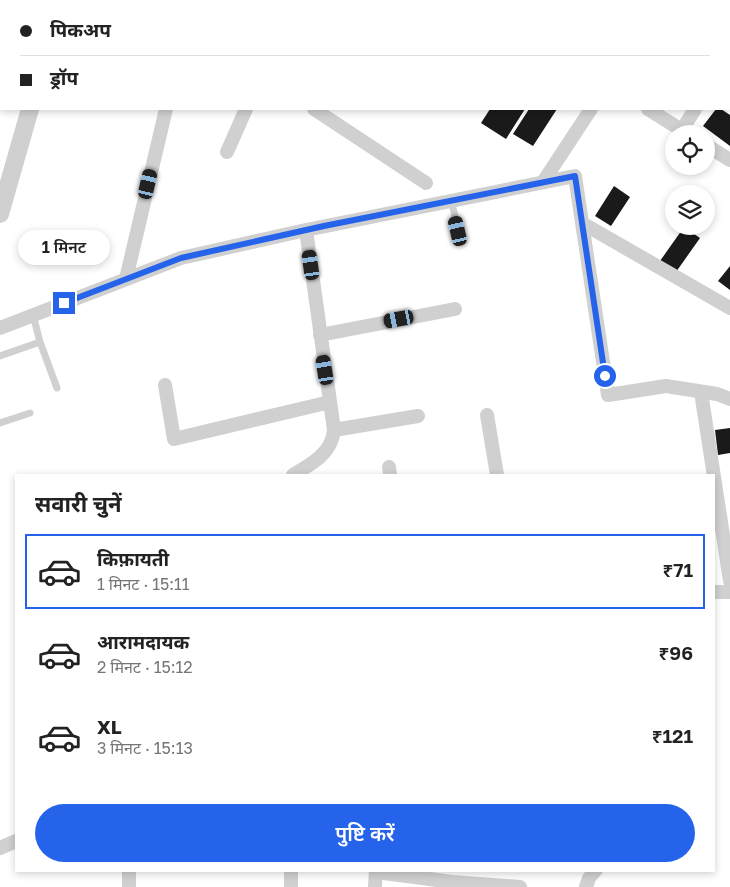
<!DOCTYPE html>
<html lang="hi">
<head>
<meta charset="utf-8">
<style>
	body { margin:0; font-family:"Golos Text","Noto Sans Devanagari",sans-serif; background:#f6f6f6; color:#222; height:100vh; display:flex; flex-direction:column; font-size:19px; white-space:nowrap }
	* { box-sizing:border-box; margin:0 }
	p { font-size:16px; color:#767676 }
	.icon { flex:none; width:28px; height:28px; fill:none; stroke:currentColor; stroke-width:2; stroke-linecap:round; stroke-linejoin:round }
	.map { position:relative; flex:1; overflow:hidden }
	.side { position:absolute; left:15px; top:474px; width:700px; height:398px; display:flex; flex-direction:column; background:#fff; border-radius:0px; box-shadow:0 2px 8px #0003 }
	.side>* { flex:none }
	.top-card { position:absolute; left:0px; top:0px; width:730px; height:110px; box-shadow:0 2px 8px #0003; display:grid; align-content:center; height:110px; padding:0 20px; background:#fff }
	.tools { position:absolute; left:665px; top:125px; display:grid; gap:10px }
	.tools a { display:grid; place-items:center; width:50px; height:50px; border-radius:50%; background:#fff; box-shadow:0 2px 8px #0003; font-size:25px }
	.end { position:absolute; width:22px; height:22px; margin:-11px; border:6px solid #2563eb; background:#fff; box-shadow:0 0 0 2px #fff }
	.from { border-radius:50% }
	.bubble { position:absolute; height:35px; border-radius:18px; background:#fff; box-shadow:0 2px 8px #0003; font-size:16px; font-weight:600; line-height:35px; text-align:center }
	.car { position:absolute; width:15px; height:30px; margin:-15px -8px; border-radius:6px; box-shadow:0 0 4px 1px #0007; background:linear-gradient(#222 24%,#8ab4d8 0 40%,#222 0 76%,#8ab4d8 0 86%,#222 0) }
	.top-card b { display:flex; align-items:center; gap:18px; height:48px; font-size:19px }
	.top-card b+b { border-top:1px solid #e0e0e0 }
	.top-card i { width:12px; height:12px; background:#222 }
	ul { padding:0; list-style:none }
	li { display:flex; align-items:center; gap:15px; height:75px; margin:0 10px 8px; padding:0 10px; border:2px solid transparent; border-radius:0px }
	li div { flex:1 }
	li b { display:block; font-size:19px }
	li em { font-style:normal; font-weight:600 }
	li.on { border-color:#2563eb }
	li>.icon { width:45px; height:45px; stroke-width:1.5 }
	h2 { padding:0 20px; font-size:22px; line-height:60px }
	.button { display:flex; gap:10px; margin-top:auto; padding:10px 20px }
	.button a { flex:1; height:58px; border-radius:30px; background:#2563eb; color:#fff; font-size:20px; font-weight:600; line-height:58px; text-align:center }
	.map>svg:first-child { display:block }
	.building { fill:#1a1a1a }
	.lines { fill:none; stroke-linecap:round; stroke-linejoin:round }
	.service { stroke:#d0d0d0; stroke-width:7 }
	.minor { stroke:#d0d0d0; stroke-width:14 }
	.tertiary { stroke:#d0d0d0; stroke-width:18 }
	.secondary { stroke:#bdbdbd; stroke-width:19 }
	.route { stroke:#2563eb; stroke-width:6 }
</style>
</head>
<body>
<div class="map">
<svg width="730" height="887" viewBox="0 0 730 887">
	<rect width="100%" height="100%" fill="#fff"/>
	<path class="building" d="M 490,109 L 525,109 L 506,139 L 481,123 Z
		M 529,109 L 557,109 L 533,146 L 513,134 Z
		M 716,109 L 721,109 L 730,115 L 730,146 L 703,126 Z
		M 614,186 L 630,197 L 611,226 L 595,216 Z
		M 684,227 L 700,238 L 676,272 L 660,261 Z
		M 730,266 L 730,290 L 718,281 Z
		M 730,428 L 730,453 L 718,455 L 715,430 Z"/>
	<g class="lines">
		<path class="service" d="M 451,200 L 461,241
			M 33,315 L 40,342 L 57,388
			M 0,356 L 40,342
			M 0,423 L 30,413"/>
		<path class="minor" d="M 476,0 L 478,1
			M 547,0 L 549,1
			M 667,0 L 668,1
			M 191,1 L 191,0
			M 586,1 L 588,0
			M 729,3 L 730,1
			M 729,56 L 730,54
			M 314,109 L 426,183
			M 648,109 L 688,134
			M 682,130 L 695,109
			M 706,145 L 730,160
			M 227,152 L 246,109
			M 543,182 L 591,109
			M 582,223 L 730,308
			M 126,279 L 166,109
			M 0,328 L 181,258 L 306,230 L 575,176 L 608,395 L 666,386 L 717,394 L 730,399
			M 320,335 L 455,309
			M 165,385 L 174,439 L 330,402
			M 701,392 L 730,581
			M 487,415 L 497,475
			M 334,430 L 418,416
			M 389,467 L 390,475
			M 293,475 C 312,464 332,453 334,430 L 306,230
			M 714,592 L 730,592
			M 0,848 L 16,841
			M 129,870 L 129,887
			M 291,870 L 291,887
			M 376,872 L 452,882 L 520,887
			M 375,887 L 376,870
			M 586,887 L 589,878 L 596,870"/>
		<path class="tertiary" d="M 59,1 L 59,0
			M 0,214 L 30,109"/>
		<path class="secondary" d="M 0,4 L 1,0"/>
	</g>
	<g class="lines">
		<path class="route" d="M 64,303 L 181,258 L 324,226 L 575,176 L 605,376"/>
	</g>
</svg>
<div class="tools">
<a><svg class="icon" aria-label="locate" viewBox="0 0 24 24"><circle cx="12" cy="12" r="6"/><path d="M12 2v4M12 18v4M2 12h4M18 12h4"/></svg></a>
<a><svg class="icon" aria-label="layers" viewBox="0 0 24 24"><path d="M12 4l9 5-9 5-9-5zM3 14l9 5 9-5"/></svg></a>
</div>
<i class="end from" style="left:605px;top:376px"></i>
<i class="end" style="left:64px;top:303px"></i>
<div class="bubble" style="left:18px;top:230px;width:92px">1 मिनट</div>
<i class="car" style="left:148px;top:184px;rotate:13deg"></i>
<i class="car" style="left:458px;top:231px;rotate:347deg"></i>
<i class="car" style="left:311px;top:265px;rotate:352deg"></i>
<i class="car" style="left:399px;top:319px;rotate:259deg"></i>
<i class="car" style="left:325px;top:370px;rotate:351deg"></i>
<div class="top-card">
<b><i class="from"></i>पिकअप</b>
<b><i></i>ड्रॉप</b>
</div>
<section class="side">
<h2>सवारी चुनें</h2>
<ul>
<li class="on"><svg class="icon" aria-label="car" viewBox="0 0 24 24"><path d="M5 17H2v-5l4-1 3-4h7l3 4 3 1v5h-3M9 17h6M6 11h13"/><circle cx="7" cy="17" r="2"/><circle cx="17" cy="17" r="2"/></svg><div><b>किफ़ायती</b><p>1 मिनट · 15:11</p></div><em>₹71</em></li>
<li><svg class="icon" aria-label="car" viewBox="0 0 24 24"><path d="M5 17H2v-5l4-1 3-4h7l3 4 3 1v5h-3M9 17h6M6 11h13"/><circle cx="7" cy="17" r="2"/><circle cx="17" cy="17" r="2"/></svg><div><b>आरामदायक</b><p>2 मिनट · 15:12</p></div><em>₹96</em></li>
<li><svg class="icon" aria-label="car" viewBox="0 0 24 24"><path d="M5 17H2v-5l4-1 3-4h7l3 4 3 1v5h-3M9 17h6M6 11h13"/><circle cx="7" cy="17" r="2"/><circle cx="17" cy="17" r="2"/></svg><div><b>XL</b><p>3 मिनट · 15:13</p></div><em>₹121</em></li>
</ul>
<div class="button"><a>पुष्टि करें</a></div>
</section>
</div>
</body>
</html>
